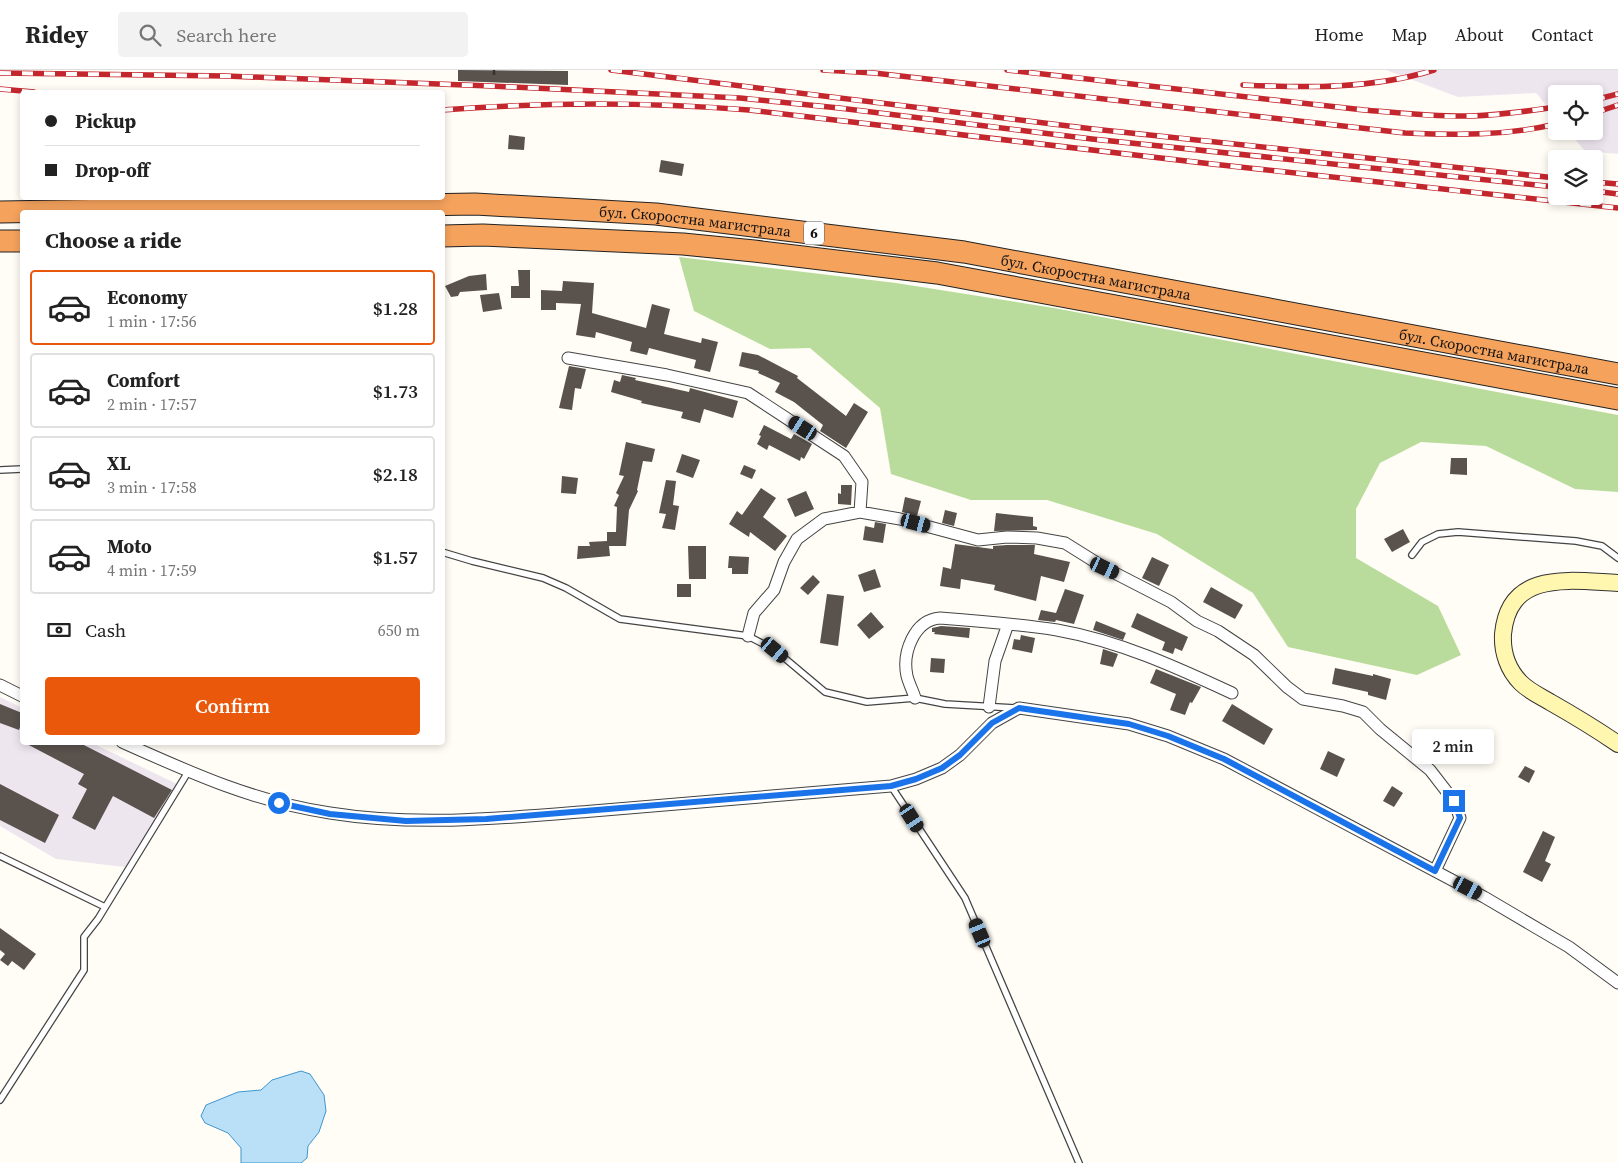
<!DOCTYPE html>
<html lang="en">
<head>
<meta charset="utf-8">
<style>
	body { margin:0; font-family:"Source Serif 4",serif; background:#f2f2f2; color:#222; height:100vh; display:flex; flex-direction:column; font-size:19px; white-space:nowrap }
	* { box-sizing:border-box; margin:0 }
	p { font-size:16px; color:#767676 }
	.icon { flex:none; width:28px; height:28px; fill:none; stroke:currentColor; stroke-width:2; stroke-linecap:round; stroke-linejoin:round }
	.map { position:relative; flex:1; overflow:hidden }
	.panel { position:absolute; left:20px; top:140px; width:425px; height:535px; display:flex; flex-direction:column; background:#fff; border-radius:5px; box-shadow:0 2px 8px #0003 }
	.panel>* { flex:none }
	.banner { position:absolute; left:20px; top:20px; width:425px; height:110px; border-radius:5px; box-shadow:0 2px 8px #0003; display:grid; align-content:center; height:110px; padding:0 25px; background:#fff }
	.controls { position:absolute; left:1548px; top:15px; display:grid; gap:10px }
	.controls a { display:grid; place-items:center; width:55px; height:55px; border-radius:5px; background:#fff; box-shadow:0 2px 8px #0003; font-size:25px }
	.end { position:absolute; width:22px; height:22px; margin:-11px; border:6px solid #1a73e8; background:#fff; box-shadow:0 0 0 2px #fff }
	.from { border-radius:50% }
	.bubble { position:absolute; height:35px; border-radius:5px; background:#fff; box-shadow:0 2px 8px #0003; font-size:16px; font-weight:600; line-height:35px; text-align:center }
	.car { position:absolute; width:15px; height:30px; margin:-15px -8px; border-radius:6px; box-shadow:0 0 4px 1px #0007; background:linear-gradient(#222 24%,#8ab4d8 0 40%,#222 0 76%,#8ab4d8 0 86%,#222 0) }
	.banner b { display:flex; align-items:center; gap:18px; height:48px; font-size:19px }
	.banner b+b { border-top:1px solid #e0e0e0 }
	.banner i { width:12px; height:12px; background:#222 }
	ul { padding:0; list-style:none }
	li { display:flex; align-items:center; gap:15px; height:75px; margin:0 10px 8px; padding:0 15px; border:2px solid #e0e0e0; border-radius:5px }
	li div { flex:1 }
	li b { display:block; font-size:19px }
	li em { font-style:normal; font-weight:600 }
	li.active { border-color:#ea580c }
	li>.icon { width:45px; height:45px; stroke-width:1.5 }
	h2 { padding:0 25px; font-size:22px; line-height:60px }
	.pay { display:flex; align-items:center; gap:12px; height:55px; padding:0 25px; font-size:19px }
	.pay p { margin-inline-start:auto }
	.primary-button { display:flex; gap:10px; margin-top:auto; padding:10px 25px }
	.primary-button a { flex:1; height:58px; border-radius:5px; background:#ea580c; color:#fff; font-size:20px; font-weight:600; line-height:58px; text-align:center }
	header { display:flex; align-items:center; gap:30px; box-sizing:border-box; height:70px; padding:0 25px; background:#fff; border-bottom:1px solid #e0e0e0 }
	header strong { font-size:24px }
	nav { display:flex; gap:28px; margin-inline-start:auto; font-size:18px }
	.search { width:350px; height:45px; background:#f2f2f2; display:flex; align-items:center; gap:12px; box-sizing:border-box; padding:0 18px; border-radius:5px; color:#767676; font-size:19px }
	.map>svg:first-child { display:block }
	.industrial { fill:#eee6ef }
	.forest { fill:#b9dc9c }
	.water { fill:#b9e0f7; stroke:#3f96cf }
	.building { fill:#5a524d }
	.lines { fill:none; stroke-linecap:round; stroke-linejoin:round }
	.lane-casing { stroke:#444; stroke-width:8 }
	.street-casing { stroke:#444; stroke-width:13 }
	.secondary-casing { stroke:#333; stroke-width:18 }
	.highway-casing { stroke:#222; stroke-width:23 }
	.path { stroke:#333; stroke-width:2.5; stroke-dasharray:5 2.5; stroke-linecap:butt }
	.lane { stroke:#fff; stroke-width:5.5 }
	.street { stroke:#fff; stroke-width:11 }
	.secondary { stroke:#fff6b0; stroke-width:16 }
	.highway { stroke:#f5a25d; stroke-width:21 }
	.rail-casing { stroke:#c4262e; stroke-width:5.5 }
	.rail { stroke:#fff; stroke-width:4; stroke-dasharray:11; stroke-linecap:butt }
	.route { stroke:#1a73e8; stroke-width:6 }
	.labels { text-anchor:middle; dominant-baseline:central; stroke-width:5; stroke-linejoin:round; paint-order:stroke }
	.shield { fill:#fff; stroke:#585858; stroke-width:1 }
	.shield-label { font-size:14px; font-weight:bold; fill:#111 }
	.street-label { font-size:15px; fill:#111; stroke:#fff }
</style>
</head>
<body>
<header>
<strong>Ridey</strong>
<div class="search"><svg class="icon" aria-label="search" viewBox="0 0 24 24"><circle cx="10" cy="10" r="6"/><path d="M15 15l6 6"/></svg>Search here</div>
<nav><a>Home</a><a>Map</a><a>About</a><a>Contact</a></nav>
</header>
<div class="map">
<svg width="1618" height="1093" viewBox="0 0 1618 1093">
	<rect width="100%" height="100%" fill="#fffdf5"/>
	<path class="industrial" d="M 1386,0 L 1618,0 L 1618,84 L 1585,81 L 1568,61 L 1594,61 L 1594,24 L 1556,24 L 1556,47 L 1536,23 L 1458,27 Z
		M 0,627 L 22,638 L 22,672 L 92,673 L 177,714 L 125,797 L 56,789 L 0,756 Z"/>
	<path class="forest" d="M 679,187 L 896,213 L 1054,238 L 1618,345 L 1618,422 L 1575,419 L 1486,376 L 1421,372 L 1380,393 L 1356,439 L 1356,488 L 1438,536 L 1461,585 L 1417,605 L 1288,577 L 1253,523 L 1157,464 L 1047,430 L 971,430 L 891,404 L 880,338 L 810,278 L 770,279 L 694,241 Z"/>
	<path class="water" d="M 301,1001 L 310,1004 L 324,1025 L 326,1041 L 319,1062 L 308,1076 L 307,1088 L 301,1093 L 241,1093 L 241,1078 L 228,1063 L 205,1053 L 201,1046 L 206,1035 L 238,1022 L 261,1020 L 272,1010 Z"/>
	<path class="building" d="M 458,0 L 568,1 L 568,15 L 458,11 Z
		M 509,65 L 525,67 L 524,80 L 508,79 Z
		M 661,90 L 684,94 L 682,106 L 659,102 Z
		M 518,200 L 530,200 L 530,228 L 511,228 L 511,216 L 519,216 Z
		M 486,204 L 487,220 L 460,222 L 458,226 L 451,227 L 445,216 L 469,206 Z
		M 563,211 L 594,213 L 592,243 L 646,258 L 652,234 L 670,239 L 664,264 L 701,273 L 702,268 L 718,272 L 710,302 L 694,298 L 696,290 L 649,278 L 647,285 L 630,281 L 632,272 L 596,262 L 595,268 L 576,265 L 581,234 L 556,233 L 556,240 L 541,240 L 541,220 L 562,221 Z
		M 499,223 L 502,239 L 483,242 L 480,225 Z
		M 742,282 L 758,285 L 798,306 L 797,308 L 846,346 L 854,333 L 868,342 L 846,378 L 820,361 L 823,355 L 794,332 L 775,322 L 780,313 L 758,303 L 759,301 L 739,296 Z
		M 569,296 L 586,299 L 581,319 L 575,318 L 572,340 L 559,338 Z
		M 622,305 L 636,308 L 635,310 L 689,322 L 690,318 L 738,331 L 733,348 L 704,339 L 700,353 L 681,348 L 683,342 L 641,333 L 642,331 L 611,322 L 614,310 L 620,312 Z
		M 764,355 L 791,369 L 794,364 L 812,374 L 804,389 L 801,387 L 800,391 L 769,375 L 767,380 L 757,374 L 761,366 L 759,365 Z
		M 626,372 L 655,379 L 652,392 L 643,391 L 637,420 L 638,421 L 629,440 L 626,476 L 609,476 L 610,486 L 577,489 L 578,476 L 590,476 L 589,472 L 607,471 L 607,462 L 616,462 L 617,437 L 614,436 L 619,425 L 616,423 L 624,406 L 619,405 Z
		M 682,384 L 700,390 L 693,408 L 676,402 Z
		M 1451,388 L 1467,388 L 1467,405 L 1450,404 Z
		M 744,395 L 756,400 L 752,409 L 740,404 Z
		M 562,406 L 578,408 L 576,424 L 561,423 Z
		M 666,410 L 676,411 L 673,435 L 679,436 L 675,460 L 662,458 L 666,444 L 659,443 Z
		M 841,415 L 852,415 L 851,435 L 838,434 L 838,423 L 841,424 Z
		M 761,418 L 776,428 L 763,447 L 787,466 L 775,481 L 750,462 L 749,467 L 729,454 L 737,441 L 742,445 Z
		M 806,421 L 814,439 L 795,447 L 787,429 Z
		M 905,427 L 921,431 L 917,446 L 902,442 Z
		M 945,440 L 957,443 L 954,456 L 942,453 Z
		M 996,443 L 1033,447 L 1033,456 L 1037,457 L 1037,460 L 994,461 Z
		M 875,452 L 886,454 L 883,473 L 863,470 L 865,456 L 874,458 Z
		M 1403,459 L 1410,472 L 1392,482 L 1384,469 Z
		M 955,474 L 993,479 L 993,476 L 1007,475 L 1035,475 L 1034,484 L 1070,492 L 1064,512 L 1041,506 L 1036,531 L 994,520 L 995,515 L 961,509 L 960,519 L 940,516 L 943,497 L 951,499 Z
		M 688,476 L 706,476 L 706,509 L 689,509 Z
		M 729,486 L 749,487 L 748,504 L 732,504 L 732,498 L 728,498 Z
		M 1152,487 L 1169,495 L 1159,516 L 1142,508 Z
		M 875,499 L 881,517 L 864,522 L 858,505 Z
		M 813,505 L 820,512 L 808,525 L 800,518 Z
		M 677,514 L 691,514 L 691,527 L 677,527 Z
		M 1211,517 L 1243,535 L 1235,549 L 1203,532 Z
		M 1065,519 L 1084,525 L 1074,554 L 1056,550 L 1055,552 L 1038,550 L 1041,540 L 1056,543 Z
		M 827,524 L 844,526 L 838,576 L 820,573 Z
		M 871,542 L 884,557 L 869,569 L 857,555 Z
		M 1137,543 L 1188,567 L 1182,581 L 1175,578 L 1173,584 L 1162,580 L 1165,572 L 1131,557 Z
		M 1096,551 L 1126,563 L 1123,570 L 1093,560 Z
		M 941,556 L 970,558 L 969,568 L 934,564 L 935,562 L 932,562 L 932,558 Z
		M 1021,565 L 1035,568 L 1032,583 L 1012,579 L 1014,569 L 1020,570 Z
		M 1103,579 L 1118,584 L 1113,597 L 1100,594 Z
		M 931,588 L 945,589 L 944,603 L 930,602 Z
		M 1335,598 L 1373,606 L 1373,604 L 1391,609 L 1386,630 L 1368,625 L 1368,622 L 1332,614 Z
		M 1156,599 L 1201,617 L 1192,633 L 1190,632 L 1185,645 L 1170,640 L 1176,624 L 1150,613 Z
		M 0,634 L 22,643 L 22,651 L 19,660 L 0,653 Z
		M 1232,634 L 1273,659 L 1264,675 L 1222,651 Z
		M 23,672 L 78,672 L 172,720 L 154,748 L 113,726 L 95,760 L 72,748 L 87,719 L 78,714 L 84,704 Z
		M 1328,681 L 1345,689 L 1337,707 L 1320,699 Z
		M 1525,696 L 1535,701 L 1529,713 L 1518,707 Z
		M 0,714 L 59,745 L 45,773 L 0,750 Z
		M 1392,716 L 1403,723 L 1394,737 L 1383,731 Z
		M 1543,761 L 1555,767 L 1545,791 L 1551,794 L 1542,812 L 1523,802 Z
		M 0,858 L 36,884 L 24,900 L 12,891 L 8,896 L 0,890 L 5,884 L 0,880 Z"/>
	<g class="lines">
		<g class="lane-casing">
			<path id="lane" d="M 0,400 L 22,399
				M 442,482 L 472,491 L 543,508 L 566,518 L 620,549 L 748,566 L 775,580 L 825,622 L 867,632 L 915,628 L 945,634 L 1015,638
				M 1412,485 L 1422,472 L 1438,464 L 1458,462 L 1576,471 L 1602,476 L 1618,488
				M 891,716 L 965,828 L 1079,1093
				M 0,786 L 105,837
				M 0,1030 L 84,900 L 84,867 L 98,849 L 188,702"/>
		</g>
		<g class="street-casing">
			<path id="street" d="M 568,288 L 667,305 L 748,323 L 844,386 L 862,412 L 860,442
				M 748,566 L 754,543 L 774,520 L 784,492 L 797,469 L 824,449 L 860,442 L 900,449 L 978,470 L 1007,467 L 1037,468 L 1065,473 L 1105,498 L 1171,532 L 1197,551 L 1218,561 L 1254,585 L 1287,617 L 1303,629 L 1343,636 L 1363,642 L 1380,659 L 1430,700 L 1454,731 L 1460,748 L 1435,801
				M 0,615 L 22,626
				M 915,628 C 913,621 909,614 907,606 C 902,583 914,550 940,548 C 979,551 1018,554 1057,560 C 1119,571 1176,597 1232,623
				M 989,637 L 995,591 L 1008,554
				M 122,672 C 191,703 255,732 330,743 C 417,757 506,748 593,741 C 692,733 792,724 891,716 L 916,709 L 942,698 L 960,685 L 992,653 L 1019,638 L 1129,654 L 1168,666 L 1224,689 L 1484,827 L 1569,877 L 1618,913"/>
		</g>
		<g class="secondary-casing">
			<path id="secondary" d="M 1618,513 C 1571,511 1509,499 1503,564 C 1502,582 1508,600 1521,613 C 1529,621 1540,626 1550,632 C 1573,645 1596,659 1618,674"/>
		</g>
		<g class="highway-casing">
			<g id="highway">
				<path id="s1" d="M 0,142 L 475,134 L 656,144 L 964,182 L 1618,304"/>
				<path d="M 442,166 L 483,165 L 683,174 L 754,181 L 937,203 L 1618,329"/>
				<path d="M 0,171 L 22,171"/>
			</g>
		</g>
		<path class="path" d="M 494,5 L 494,0"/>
		<use href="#lane" class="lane"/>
		<use href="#street" class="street"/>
		<use href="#secondary" class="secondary"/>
		<use href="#highway" class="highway"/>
		<g class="rail-casing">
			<path id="rail" d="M 611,0 L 1093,59 L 1556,108
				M 823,0 L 874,3 L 1405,63 C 1456,65 1506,66 1556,54
				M 1007,0 L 1364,40 C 1400,43 1436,47 1472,46 C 1500,45 1529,41 1556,37
				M 0,3 L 226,6 L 491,16 L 740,28 L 839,38 L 1092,69 L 1556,117
				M 1243,15 C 1307,18 1373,19 1434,0
				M 0,19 L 34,22
				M 1594,30 L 1618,24
				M 442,40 C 545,32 647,32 749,40 L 1212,94 L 1618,138
				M 1594,43 L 1618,35
				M 1594,112 L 1618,114
				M 1594,121 L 1618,124"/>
		</g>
		<use href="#rail" class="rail"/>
	</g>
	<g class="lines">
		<path class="route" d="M 279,733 L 330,744 L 406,751 L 486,749 L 891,716 L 916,709 L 942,698 L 960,685 L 992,653 L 1019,638 L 1129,654 L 1168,666 L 1224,689 L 1435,801 L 1460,748 L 1454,731"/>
	</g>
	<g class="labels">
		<rect class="shield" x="804" y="151.5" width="20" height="23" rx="4"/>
		<g class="shield-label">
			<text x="814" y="163">6</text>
		</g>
		<g class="street-label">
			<text stroke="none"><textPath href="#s1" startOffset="696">бул. Скоростна магистрала</textPath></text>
			<text stroke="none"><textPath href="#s1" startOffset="1101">бул. Скоростна магистрала</textPath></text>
			<text stroke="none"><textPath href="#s1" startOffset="1506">бул. Скоростна магистрала</textPath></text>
		</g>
	</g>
</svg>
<div class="controls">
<a><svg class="icon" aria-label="locate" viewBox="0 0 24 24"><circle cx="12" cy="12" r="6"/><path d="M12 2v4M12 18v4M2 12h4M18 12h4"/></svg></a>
<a><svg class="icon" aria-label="layers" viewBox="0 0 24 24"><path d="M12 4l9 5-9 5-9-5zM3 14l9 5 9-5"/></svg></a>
</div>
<i class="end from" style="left:279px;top:733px"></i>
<i class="end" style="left:1454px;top:731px"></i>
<div class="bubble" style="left:1412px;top:659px;width:82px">2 min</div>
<i class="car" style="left:803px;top:358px;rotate:303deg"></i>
<i class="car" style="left:916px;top:453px;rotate:105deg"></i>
<i class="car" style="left:1105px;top:498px;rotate:115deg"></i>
<i class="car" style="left:775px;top:580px;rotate:130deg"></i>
<i class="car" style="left:912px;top:748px;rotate:147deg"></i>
<i class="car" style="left:1468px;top:818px;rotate:118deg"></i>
<i class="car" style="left:980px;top:863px;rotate:337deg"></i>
<div class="banner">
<b><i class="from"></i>Pickup</b>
<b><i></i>Drop-off</b>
</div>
<section class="panel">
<h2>Choose a ride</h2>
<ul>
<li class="active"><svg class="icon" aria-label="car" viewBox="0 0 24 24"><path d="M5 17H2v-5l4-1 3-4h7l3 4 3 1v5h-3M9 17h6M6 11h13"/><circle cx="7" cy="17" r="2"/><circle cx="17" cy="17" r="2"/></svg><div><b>Economy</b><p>1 min · 17:56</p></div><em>$1.28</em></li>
<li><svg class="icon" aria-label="car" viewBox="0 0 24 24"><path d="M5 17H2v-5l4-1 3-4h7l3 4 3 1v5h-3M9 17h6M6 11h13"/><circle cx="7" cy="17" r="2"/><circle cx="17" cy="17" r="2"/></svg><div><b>Comfort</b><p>2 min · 17:57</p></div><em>$1.73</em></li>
<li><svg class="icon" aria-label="car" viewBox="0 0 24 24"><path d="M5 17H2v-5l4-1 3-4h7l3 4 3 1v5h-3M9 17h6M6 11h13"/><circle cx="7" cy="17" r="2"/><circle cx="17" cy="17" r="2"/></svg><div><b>XL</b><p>3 min · 17:58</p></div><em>$2.18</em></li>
<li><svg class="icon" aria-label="car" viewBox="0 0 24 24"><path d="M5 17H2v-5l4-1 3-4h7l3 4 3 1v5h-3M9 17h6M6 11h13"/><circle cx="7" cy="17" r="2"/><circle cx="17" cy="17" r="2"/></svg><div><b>Moto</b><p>4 min · 17:59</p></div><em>$1.57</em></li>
</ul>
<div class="pay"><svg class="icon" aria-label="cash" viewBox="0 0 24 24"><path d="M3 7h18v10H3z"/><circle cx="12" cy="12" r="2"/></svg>Cash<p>650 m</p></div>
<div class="primary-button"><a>Confirm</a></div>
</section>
</div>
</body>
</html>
